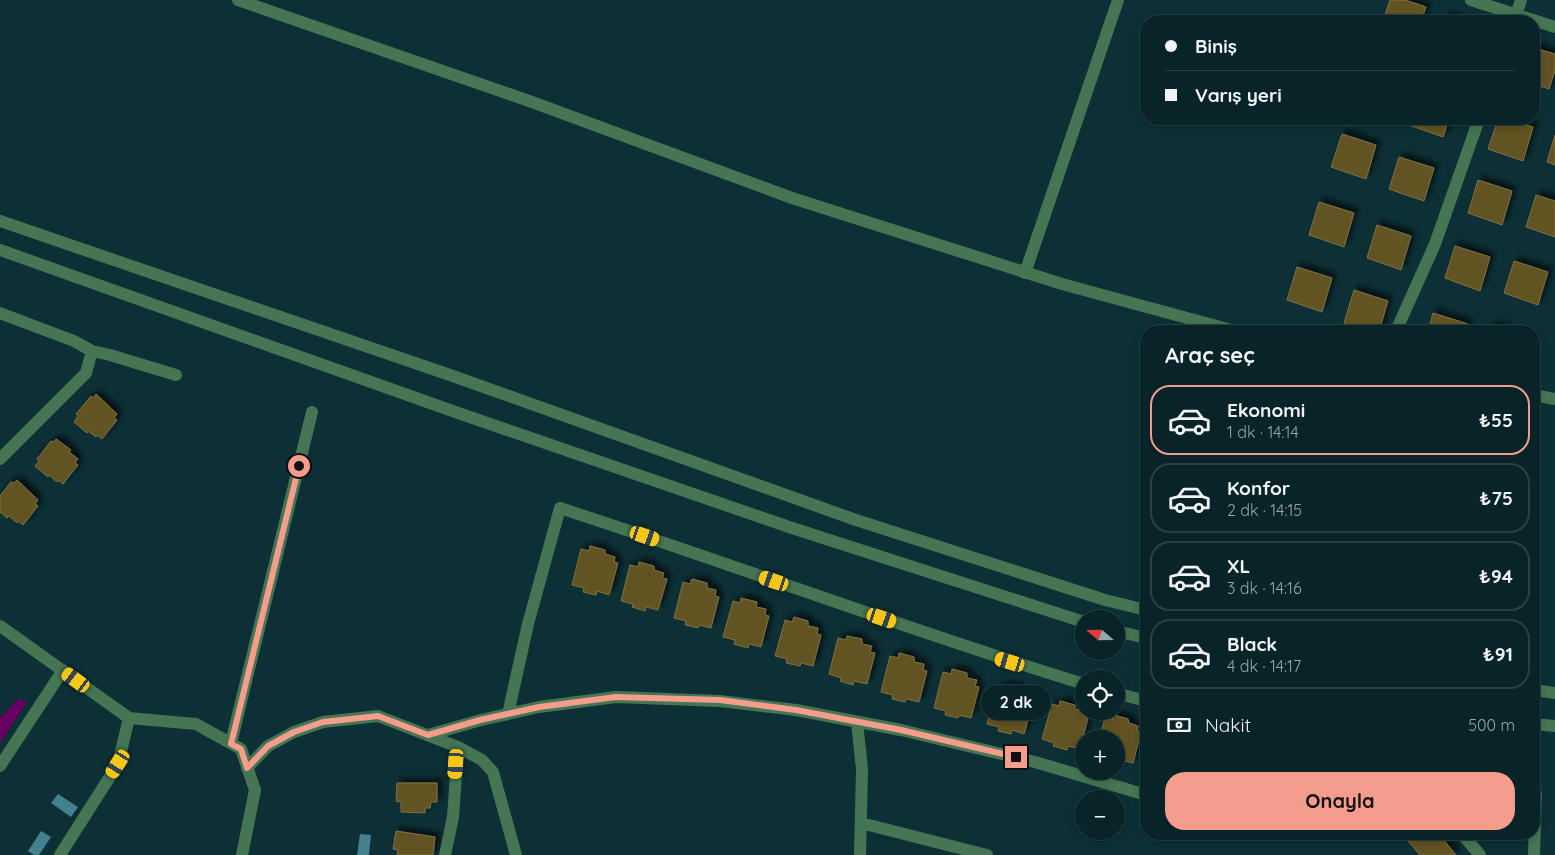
<!DOCTYPE html>
<html lang="tr">
<head>
<meta charset="utf-8">
<style>
	body { margin:0; font-family:Quicksand,sans-serif; background:#173034; color:#f1f3f6; height:100vh; display:flex; flex-direction:column; font-size:19px; white-space:nowrap }
	* { box-sizing:border-box; margin:0 }
	p { font-size:16px; color:#99a4a8 }
	.icon { flex:none; width:28px; height:28px; fill:none; stroke:currentColor; stroke-width:2; stroke-linecap:round; stroke-linejoin:round }
	.map { position:relative; flex:1; overflow:hidden }
	.sheet { position:absolute; left:1140px; top:325px; width:400px; height:515px; display:flex; flex-direction:column; background:#092428; border-radius:20px; box-shadow:0 2px 8px #0003,0 0 0 1px #294145 }
	.sheet>* { flex:none }
	.hud { position:absolute; left:1140px; top:15px; width:400px; height:110px; border-radius:20px; box-shadow:0 2px 8px #0003,0 0 0 1px #294145; display:grid; align-content:center; height:110px; padding:0 25px; background:#092428 }
	.needle { width:32px; rotate:290deg }
	.controls { position:absolute; left:1075px; top:610px; display:grid; gap:10px }
	.controls a { display:grid; place-items:center; width:50px; height:50px; border-radius:50%; background:#092428; box-shadow:0 2px 8px #0003,0 0 0 1px #294145; font-size:25px }
	.end { position:absolute; width:22px; height:22px; margin:-11px; border:6px solid #f49d8c; background:#111; box-shadow:0 0 0 2px #111 }
	.from { border-radius:50% }
	.bubble { position:absolute; height:35px; border-radius:18px; background:#092428; box-shadow:0 2px 8px #0003,0 0 0 1px #294145; font-size:16px; font-weight:700; line-height:35px; text-align:center }
	.car { position:absolute; width:15px; height:30px; margin:-15px -8px; border-radius:6px; box-shadow:0 0 4px 1px #0007; background:linear-gradient(#f5c518 24%,#345 0 40%,#f5c518 0 76%,#345 0 86%,#f5c518 0) }
	.hud b { display:flex; align-items:center; gap:18px; height:48px; font-size:19px }
	.hud b+b { border-top:1px solid #294145 }
	.hud i { width:12px; height:12px; background:#f1f3f6 }
	ul { padding:0; list-style:none }
	li { display:flex; align-items:center; gap:15px; height:70px; margin:0 10px 8px; padding:0 15px; border:2px solid #294145; border-radius:20px }
	li div { flex:1 }
	li b { display:block; font-size:19px }
	li em { font-style:normal; font-weight:700 }
	li.selected { border-color:#f49d8c }
	li>.icon { width:45px; height:45px; stroke-width:1.5 }
	h2 { padding:0 25px; font-size:22px; line-height:60px }
	.pay { display:flex; align-items:center; gap:12px; height:55px; padding:0 25px; font-size:19px }
	.pay p { margin-inline-start:auto }
	.primary-button { display:flex; gap:10px; margin-top:auto; padding:10px 25px }
	.primary-button a { flex:1; height:58px; border-radius:20px; background:#f49d8c; color:#111; font-size:20px; font-weight:700; line-height:58px; text-align:center }
	.map>svg:first-child { display:block }
	.green { fill:#670060 }
	.water { fill:#42818d }
	.building { fill:#625323; stroke:#817141; filter:url(#shadow) }
	.lines { fill:none; stroke-linecap:round; stroke-linejoin:round }
	.minor { stroke:#457552; stroke-width:12 }
	.route { stroke:#f49d8c; stroke-width:6 }
</style>
</head>
<body>
<div class="map">
<svg width="1555" height="855" viewBox="0 0 1555 855">
	<defs>
		<filter id="shadow"><feDropShadow dx="4.5" dy="-4.5" stdDeviation="2.5" flood-color="#0009"/></filter>
	</defs>
	<rect width="100%" height="100%" fill="#0c3036"/>
	<path class="green" d="M 18,699 L 27,702 L 0,743 L 0,718 Z"/>
	<path class="water" d="M 58,794 L 78,807 L 71,817 L 51,803 Z
		M 41,831 L 51,837 L 39,855 L 34,855 L 28,851 Z
		M 360,834 L 371,835 L 369,855 L 357,855 Z"/>
	<path class="building" d="M 1390,0 L 1405,0 L 1426,7 L 1421,21 L 1383,21 Z
		M 1446,16 L 1462,21 L 1445,21 Z
		M 1534,48 L 1555,54 L 1555,70 L 1549,89 L 1534,84 Z
		M 1411,119 L 1449,119 L 1443,137 L 1409,125 Z
		M 1498,119 L 1507,119 L 1533,127 L 1523,161 L 1488,149 Z
		M 1342,134 L 1376,145 L 1366,179 L 1331,167 Z
		M 1555,135 L 1555,165 L 1547,162 Z
		M 1399,157 L 1434,168 L 1424,201 L 1389,189 Z
		M 1478,180 L 1512,191 L 1502,225 L 1468,213 Z
		M 1536,195 L 1555,201 L 1555,237 L 1526,227 Z
		M 1319,202 L 1354,213 L 1344,247 L 1309,235 Z
		M 1377,225 L 1411,236 L 1401,270 L 1367,258 Z
		M 1455,246 L 1490,257 L 1480,291 L 1445,278 Z
		M 1514,261 L 1548,272 L 1538,305 L 1504,293 Z
		M 1297,267 L 1332,278 L 1322,312 L 1287,300 Z
		M 1354,290 L 1388,301 L 1379,331 L 1367,331 L 1344,323 Z
		M 1433,313 L 1468,324 L 1465,331 L 1428,331 Z
		M 1492,325 L 1513,331 L 1490,331 Z
		M 96,394 L 117,414 L 114,418 L 117,420 L 102,439 L 97,435 L 96,437 L 88,431 L 87,433 L 74,422 L 78,416 L 76,414 L 91,396 L 93,398 Z
		M 56,439 L 71,450 L 69,452 L 78,459 L 75,463 L 78,465 L 63,484 L 58,480 L 57,482 L 49,475 L 48,477 L 35,466 L 39,461 L 37,459 L 51,441 L 54,442 Z
		M 17,480 L 38,500 L 35,504 L 38,506 L 23,525 L 18,521 L 17,523 L 9,516 L 7,518 L 0,512 L 0,496 L 11,482 L 14,483 Z
		M 590,546 L 605,550 L 605,554 L 615,557 L 614,562 L 618,563 L 609,595 L 597,591 L 596,595 L 583,592 L 584,588 L 572,585 L 581,549 L 589,551 Z
		M 639,562 L 654,566 L 654,570 L 664,573 L 662,578 L 667,579 L 658,610 L 646,607 L 645,611 L 632,607 L 633,604 L 621,601 L 630,565 L 638,567 Z
		M 692,579 L 707,583 L 707,588 L 716,590 L 715,596 L 719,597 L 711,628 L 699,625 L 698,628 L 685,625 L 686,621 L 674,618 L 683,582 L 690,584 Z
		M 741,598 L 757,602 L 756,607 L 766,609 L 765,615 L 769,616 L 761,647 L 749,644 L 748,648 L 734,644 L 735,640 L 723,637 L 733,601 L 740,603 Z
		M 794,617 L 808,621 L 808,626 L 818,628 L 817,634 L 821,635 L 813,666 L 801,663 L 800,666 L 786,663 L 787,659 L 775,656 L 785,620 L 792,622 Z
		M 847,636 L 862,639 L 862,644 L 872,646 L 870,652 L 875,653 L 867,684 L 854,681 L 853,685 L 840,681 L 841,678 L 829,674 L 838,638 L 846,640 Z
		M 899,653 L 914,657 L 914,662 L 924,664 L 923,670 L 927,671 L 919,702 L 906,699 L 905,702 L 892,699 L 893,695 L 881,692 L 890,656 L 898,658 Z
		M 952,669 L 967,673 L 967,678 L 977,680 L 975,686 L 979,687 L 971,718 L 959,715 L 958,718 L 945,715 L 946,711 L 934,708 L 943,672 L 951,674 Z
		M 1005,685 L 1020,689 L 1020,693 L 1030,696 L 1028,701 L 1033,702 L 1024,734 L 1012,730 L 1011,734 L 998,731 L 999,727 L 987,724 L 996,688 L 1003,690 Z
		M 1060,701 L 1075,705 L 1075,709 L 1085,711 L 1084,717 L 1088,718 L 1080,749 L 1068,746 L 1067,750 L 1053,746 L 1054,743 L 1042,739 L 1052,704 L 1059,706 Z
		M 1114,715 L 1128,719 L 1129,723 L 1138,726 L 1137,731 L 1141,732 L 1133,763 L 1121,760 L 1120,764 L 1116,763 L 1116,739 L 1099,739 L 1105,718 L 1112,720 Z
		M 397,783 L 437,783 L 437,802 L 431,802 L 430,808 L 425,808 L 425,813 L 401,812 L 401,802 L 396,801 Z
		M 396,831 L 435,837 L 433,855 L 397,855 L 398,850 L 393,849 Z
		M 1402,834 L 1439,834 L 1456,855 L 1420,855 Z"/>
	<g class="lines">
		<path class="minor" d="M 238,0 L 532,102 L 792,198 L 1062,284 L 1235,331
			M 1471,0 L 1555,27
			M 1514,21 L 1521,0
			M 0,221 L 450,375 L 856,520 L 1105,600 L 1146,610
			M 0,250 L 461,414 L 792,528 L 1084,622
			M 1025,273 L 1118,0
			M 0,313 L 74,341 L 92,351 L 86,373 L 0,459
			M 1396,331 L 1435,244 L 1479,119
			M 92,351 L 110,355 L 176,375
			M 1534,395 L 1555,399
			M 0,626 L 129,718 L 196,724 L 241,749 L 255,790 L 242,855
			M 1116,631 L 1146,638
			M 1534,690 L 1555,693
			M 1116,693 L 1146,701
			M 508,714 L 528,624 L 560,508 C 735,565 908,630 1084,684
			M 857,722 L 862,769 L 860,855
			M 1534,724 L 1555,726
			M 428,735 L 481,720 L 539,707 L 616,697 L 720,701 L 796,710 L 901,730 L 1035,762 L 1146,795
			M 231,743 L 312,412
			M 0,766 L 63,670
			M 247,768 L 268,746 L 294,732 L 323,722 L 378,716 L 458,747 L 482,760 L 493,772 L 516,855
			M 861,823 L 987,855
			M 1462,834 L 1480,855
			M 60,855 L 118,764 L 129,718
			M 445,855 L 453,817 L 458,747
			M 1534,855 L 1536,793"/>
	</g>
	<g class="lines">
		<path class="route" d="M 299,466 L 231,744 L 241,749 L 247,768 L 268,746 L 294,732 L 323,722 L 378,716 L 428,735 L 480,720 L 539,707 L 616,697 L 720,700 L 796,710 L 901,730 L 1016,757"/>
	</g>
</svg>
<div class="controls">
<a><svg class="needle" viewBox="-14 -14 28 28"><path d="M0-13l5 13h-10z" fill="#e53935"/><path d="M0 13l5-13h-10z" fill="#99a4a8"/></svg></a>
<a><svg class="icon" aria-label="locate" viewBox="0 0 24 24"><circle cx="12" cy="12" r="6"/><path d="M12 2v4M12 18v4M2 12h4M18 12h4"/></svg></a>
<a>+</a>
<a>−</a>
</div>
<i class="end from" style="left:299px;top:466px"></i>
<i class="end" style="left:1016px;top:757px"></i>
<div class="bubble" style="left:981px;top:685px;width:70px">2 dk</div>
<i class="car" style="left:645px;top:536px;rotate:109deg"></i>
<i class="car" style="left:774px;top:581px;rotate:289deg"></i>
<i class="car" style="left:882px;top:618px;rotate:109deg"></i>
<i class="car" style="left:1010px;top:662px;rotate:287deg"></i>
<i class="car" style="left:76px;top:680px;rotate:306deg"></i>
<i class="car" style="left:118px;top:764px;rotate:212deg"></i>
<i class="car" style="left:456px;top:764px;rotate:184deg"></i>
<div class="hud">
<b><i class="from"></i>Biniş</b>
<b><i></i>Varış yeri</b>
</div>
<section class="sheet">
<h2>Araç seç</h2>
<ul>
<li class="selected"><svg class="icon" aria-label="car" viewBox="0 0 24 24"><path d="M5 17H2v-5l4-1 3-4h7l3 4 3 1v5h-3M9 17h6M6 11h13"/><circle cx="7" cy="17" r="2"/><circle cx="17" cy="17" r="2"/></svg><div><b>Ekonomi</b><p>1 dk · 14:14</p></div><em>₺55</em></li>
<li><svg class="icon" aria-label="car" viewBox="0 0 24 24"><path d="M5 17H2v-5l4-1 3-4h7l3 4 3 1v5h-3M9 17h6M6 11h13"/><circle cx="7" cy="17" r="2"/><circle cx="17" cy="17" r="2"/></svg><div><b>Konfor</b><p>2 dk · 14:15</p></div><em>₺75</em></li>
<li><svg class="icon" aria-label="car" viewBox="0 0 24 24"><path d="M5 17H2v-5l4-1 3-4h7l3 4 3 1v5h-3M9 17h6M6 11h13"/><circle cx="7" cy="17" r="2"/><circle cx="17" cy="17" r="2"/></svg><div><b>XL</b><p>3 dk · 14:16</p></div><em>₺94</em></li>
<li><svg class="icon" aria-label="car" viewBox="0 0 24 24"><path d="M5 17H2v-5l4-1 3-4h7l3 4 3 1v5h-3M9 17h6M6 11h13"/><circle cx="7" cy="17" r="2"/><circle cx="17" cy="17" r="2"/></svg><div><b>Black</b><p>4 dk · 14:17</p></div><em>₺91</em></li>
</ul>
<div class="pay"><svg class="icon" aria-label="cash" viewBox="0 0 24 24"><path d="M3 7h18v10H3z"/><circle cx="12" cy="12" r="2"/></svg>Nakit<p>500 m</p></div>
<div class="primary-button"><a>Onayla</a></div>
</section>
</div>
</body>
</html>
